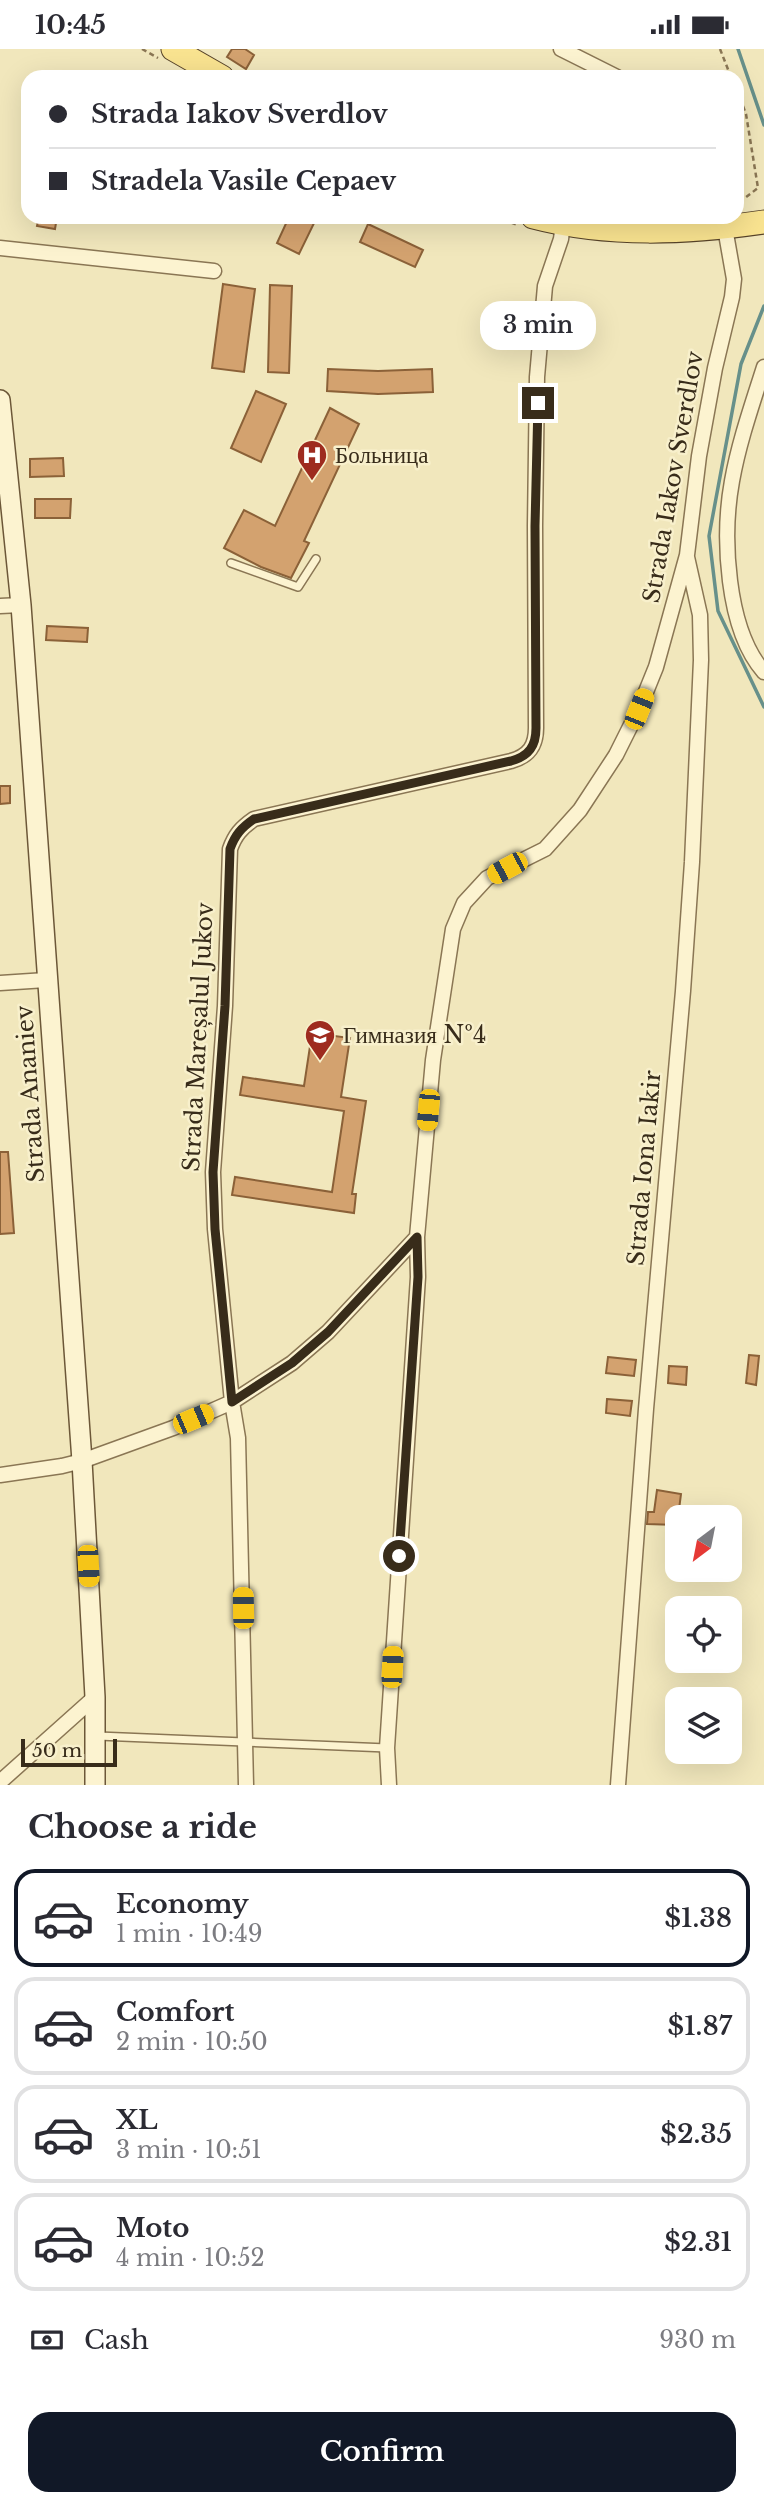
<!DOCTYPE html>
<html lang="en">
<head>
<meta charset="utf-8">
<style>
	body { margin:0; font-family:"Libre Baskerville",serif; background:#f2f2f3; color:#2b2b33; height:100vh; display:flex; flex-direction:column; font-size:26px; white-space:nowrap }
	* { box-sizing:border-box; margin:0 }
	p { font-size:23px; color:#7c7c81 }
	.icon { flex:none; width:38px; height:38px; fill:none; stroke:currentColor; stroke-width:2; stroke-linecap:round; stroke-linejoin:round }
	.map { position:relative; height:1736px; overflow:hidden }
	.side { display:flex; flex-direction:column; background:#fff; flex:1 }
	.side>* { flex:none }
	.guide { position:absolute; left:21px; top:21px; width:723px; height:154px; border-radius:21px; box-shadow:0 7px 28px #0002; display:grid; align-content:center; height:154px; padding:0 28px; background:#fff }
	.needle { width:46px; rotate:212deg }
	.tools { position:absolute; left:665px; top:1456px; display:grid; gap:14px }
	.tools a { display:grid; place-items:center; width:77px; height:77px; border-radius:14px; background:#fff; box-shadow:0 7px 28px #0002; font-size:35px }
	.scale { position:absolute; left:21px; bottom:18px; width:96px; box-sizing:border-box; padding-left:7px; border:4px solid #382c1a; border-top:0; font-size:19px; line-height:24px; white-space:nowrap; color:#382c1a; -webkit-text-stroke:5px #f8f0cc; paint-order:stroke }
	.end { position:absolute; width:32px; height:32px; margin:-16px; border:9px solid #382c1a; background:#fff; box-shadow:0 0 0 4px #fff }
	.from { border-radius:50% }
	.bubble { position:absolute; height:49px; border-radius:21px; background:#fff; box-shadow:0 7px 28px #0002; font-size:23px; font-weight:600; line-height:49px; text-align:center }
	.car { position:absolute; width:21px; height:42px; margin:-21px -10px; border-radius:9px; box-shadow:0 0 5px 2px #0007; background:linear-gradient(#f5c518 24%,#345 0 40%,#f5c518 0 76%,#345 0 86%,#f5c518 0) }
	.guide b { display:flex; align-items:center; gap:24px; height:66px; font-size:26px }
	.guide b+b { border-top:2px solid #e1e1e2 }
	.guide i { width:18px; height:18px; background:#2b2b33 }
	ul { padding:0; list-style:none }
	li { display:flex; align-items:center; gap:21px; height:98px; margin:0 14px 10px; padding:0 14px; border:4px solid #e1e1e2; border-radius:21px }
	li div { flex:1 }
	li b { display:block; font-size:26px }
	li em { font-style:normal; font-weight:600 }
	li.on { border-color:#111827 }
	li>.icon { width:63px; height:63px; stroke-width:1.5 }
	h2 { padding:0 28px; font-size:32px; line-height:84px }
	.pay { display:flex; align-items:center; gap:18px; height:77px; padding:0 28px; font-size:26px }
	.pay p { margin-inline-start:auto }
	.button { display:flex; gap:14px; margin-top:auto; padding:14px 28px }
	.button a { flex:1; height:80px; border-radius:21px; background:#111827; color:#fff; font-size:28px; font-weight:600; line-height:80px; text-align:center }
	.status { display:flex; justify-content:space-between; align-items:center; height:49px; padding:0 35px; background:#fff; direction:ltr }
	.status svg { height:19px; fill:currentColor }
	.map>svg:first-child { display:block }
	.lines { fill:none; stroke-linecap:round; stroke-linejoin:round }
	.stream { stroke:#67908a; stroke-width:3.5 }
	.building { fill:#d3a26f; stroke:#8b6138; stroke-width:2 }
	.lane-casing { stroke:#8a7654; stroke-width:10 }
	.street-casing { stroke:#8a7654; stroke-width:17 }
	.secondary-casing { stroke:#6c5738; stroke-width:22 }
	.primary-casing { stroke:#574329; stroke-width:25 }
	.path { stroke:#8a7654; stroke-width:2.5; stroke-dasharray:5 3.5; stroke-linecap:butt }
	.lane { stroke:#fcf3d0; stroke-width:7 }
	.street { stroke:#fcf3d0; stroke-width:14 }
	.secondary { stroke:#fcf3d0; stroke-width:19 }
	.primary { stroke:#f9e390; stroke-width:23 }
	.route { stroke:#382c1a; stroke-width:9 }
	.labels { text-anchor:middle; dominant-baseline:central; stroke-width:5; stroke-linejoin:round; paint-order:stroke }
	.poi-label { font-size:23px; fill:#382c1a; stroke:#f8f0cc; text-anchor:start }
	.street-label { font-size:23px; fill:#382c1a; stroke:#f8f0cc }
</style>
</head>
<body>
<div class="status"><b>10:45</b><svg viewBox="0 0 49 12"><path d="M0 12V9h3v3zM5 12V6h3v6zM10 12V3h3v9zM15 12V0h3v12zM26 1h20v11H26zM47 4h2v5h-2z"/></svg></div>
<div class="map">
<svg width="764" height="1736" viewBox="0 0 764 1736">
	<rect width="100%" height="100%" fill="#f1e7bc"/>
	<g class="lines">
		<path class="stream" d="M 738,0 L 764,76
			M 764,257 L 741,315 L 709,487 L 718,562 L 764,658"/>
	</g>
	<path class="building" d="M 232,0 L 245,0 L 254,6 L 246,20 L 227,8 Z
		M 39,168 L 57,168 L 55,180 L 37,177 Z
		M 289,168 L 317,168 L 299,205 L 277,194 Z
		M 368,175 L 423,201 L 415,218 L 360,193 Z
		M 223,235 L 255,240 L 244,323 L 212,319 Z
		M 270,236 L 292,237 L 289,324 L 268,323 Z
		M 328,320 L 378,322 L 432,320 L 433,343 L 378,345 L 327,342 Z
		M 256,342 L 286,355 L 261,413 L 231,399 Z
		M 330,359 L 359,375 L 304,492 L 309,494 L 291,529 L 261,518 L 224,499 L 244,461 L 275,477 Z
		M 63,409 L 64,427 L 30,428 L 30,410 Z
		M 35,450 L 71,450 L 70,469 L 35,469 Z
		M 47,577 L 88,579 L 87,593 L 46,591 Z
		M 0,737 L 10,737 L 10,754 L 0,755 Z
		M 312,984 L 350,989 L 341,1048 L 366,1052 L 352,1145 L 356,1145 L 354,1164 L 232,1146 L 235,1128 L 332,1143 L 344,1062 L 240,1046 L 243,1028 L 304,1037 Z
		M 0,1103 L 8,1103 L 14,1184 L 0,1185 Z
		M 749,1306 L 759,1307 L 756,1336 L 746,1334 Z
		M 608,1308 L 636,1311 L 634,1327 L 606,1324 Z
		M 669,1317 L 687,1318 L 686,1336 L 668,1334 Z
		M 607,1350 L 632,1352 L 630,1367 L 606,1364 Z
		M 657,1441 L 681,1445 L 677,1476 L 647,1475 L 648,1463 L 654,1463 Z"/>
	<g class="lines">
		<g class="lane-casing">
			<path id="lane" d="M 231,514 L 298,538 L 316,510
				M 98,1687 L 387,1699"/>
		</g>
		<g class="street-casing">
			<path id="street" d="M 561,0 L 617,28
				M 0,199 L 214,222
				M 764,318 C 752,356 739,393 732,432 C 722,487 726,580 764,623
				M 0,557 L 21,556
				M 0,934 L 46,931
				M 0,1426 L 62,1417 L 82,1412 L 173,1379 L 232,1353 L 292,1314 L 328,1283 L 417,1188
				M 0,1733 L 95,1648
				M 246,1736 L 238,1389 L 232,1353 L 215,1180 L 213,1123 L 225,957 L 230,800 C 235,786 241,779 254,770 L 511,712 C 529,707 536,697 536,679 L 535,477 L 537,328 L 545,237 L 561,190 L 563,175
				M 389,1736 L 387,1699 L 418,1228 L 417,1188 L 433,1011 L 453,880 L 464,854 L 487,829 L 545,800 L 580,761 L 616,706 L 639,660 L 656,618 L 687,506 L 699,407 L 715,319 L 732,248 L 734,230 L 725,179
				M 618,1736 L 646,1360 L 683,942 L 692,813 L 701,611 L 700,566 L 687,508"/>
		</g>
		<g class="secondary-casing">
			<path id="secondary" d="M 0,351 L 21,556 L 82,1412 L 95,1648 L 95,1736"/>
		</g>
		<g class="primary-casing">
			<path id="primary" d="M 173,0 L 222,28
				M 533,168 C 609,188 687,184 764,173"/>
		</g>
		<path class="path" d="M 142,0 L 158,9
			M 720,0 L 731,28
			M 737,41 L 746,65 L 758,139 L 737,155
			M 495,168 L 518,176"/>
		<use href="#lane" class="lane"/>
		<use href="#street" class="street"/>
		<use href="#secondary" class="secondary"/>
		<use href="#primary" class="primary"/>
	</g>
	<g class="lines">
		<path class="route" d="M 399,1507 L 418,1228 L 417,1188 L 328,1283 L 292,1314 L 232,1353 L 215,1180 L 213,1123 L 225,957 L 230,800 C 235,786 241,779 254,770 L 511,712 C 529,707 536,697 536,679 L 535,477 L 538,354"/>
	</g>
	<defs>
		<g id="hospital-pin" transform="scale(1.575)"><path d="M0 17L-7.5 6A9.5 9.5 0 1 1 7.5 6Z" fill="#9e2b1f" stroke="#f8f0cc"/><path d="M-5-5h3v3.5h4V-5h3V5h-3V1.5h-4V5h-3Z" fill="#fff"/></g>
		<g id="school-pin" transform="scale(1.575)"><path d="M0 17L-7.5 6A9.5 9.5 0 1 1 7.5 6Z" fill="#9e2b1f" stroke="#f8f0cc"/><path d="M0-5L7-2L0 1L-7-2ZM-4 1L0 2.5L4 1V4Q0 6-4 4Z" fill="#fff"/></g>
	</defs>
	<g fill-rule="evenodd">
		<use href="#hospital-pin" x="312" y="406"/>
		<use href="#school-pin" x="320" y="986"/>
	</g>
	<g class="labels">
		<g class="poi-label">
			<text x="335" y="406">Больница</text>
			<text x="343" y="986">Гимназия №4</text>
		</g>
		<g class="street-label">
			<text transform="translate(673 428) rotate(-80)">Strada Iakov Sverdlov</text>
			<text transform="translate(198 988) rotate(-87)">Strada Mareșalul Jukov</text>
			<text transform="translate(30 1045) rotate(-94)">Strada Ananiev</text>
			<text transform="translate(644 1119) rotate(-85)">Strada Iona Iakir</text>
		</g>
	</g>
</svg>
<div class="tools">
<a><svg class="needle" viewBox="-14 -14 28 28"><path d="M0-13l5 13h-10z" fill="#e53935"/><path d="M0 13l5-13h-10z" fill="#7c7c81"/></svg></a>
<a><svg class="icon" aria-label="locate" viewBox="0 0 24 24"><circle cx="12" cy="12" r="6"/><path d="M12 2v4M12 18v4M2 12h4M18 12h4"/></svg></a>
<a><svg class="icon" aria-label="layers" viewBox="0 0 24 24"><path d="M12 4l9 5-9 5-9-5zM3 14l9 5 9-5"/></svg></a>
</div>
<div class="scale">50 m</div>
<i class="end from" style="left:399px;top:1507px"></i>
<i class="end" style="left:538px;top:354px"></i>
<div class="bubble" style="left:480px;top:252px;width:116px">3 min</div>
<i class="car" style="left:639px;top:660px;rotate:22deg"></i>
<i class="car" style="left:507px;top:819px;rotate:242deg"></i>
<i class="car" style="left:428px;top:1061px;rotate:185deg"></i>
<i class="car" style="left:193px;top:1370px;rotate:67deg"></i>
<i class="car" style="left:88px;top:1517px;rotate:177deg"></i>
<i class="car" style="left:243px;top:1559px;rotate:359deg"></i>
<i class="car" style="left:392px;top:1618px;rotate:3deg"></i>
<div class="guide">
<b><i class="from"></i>Strada Iakov Sverdlov</b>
<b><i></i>Stradela Vasile Cepaev</b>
</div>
</div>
<section class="side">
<h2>Choose a ride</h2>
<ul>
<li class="on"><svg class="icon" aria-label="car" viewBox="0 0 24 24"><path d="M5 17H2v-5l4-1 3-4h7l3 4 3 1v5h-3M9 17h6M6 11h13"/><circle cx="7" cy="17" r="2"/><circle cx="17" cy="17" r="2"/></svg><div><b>Economy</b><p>1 min · 10:49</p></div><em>$1.38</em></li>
<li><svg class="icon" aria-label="car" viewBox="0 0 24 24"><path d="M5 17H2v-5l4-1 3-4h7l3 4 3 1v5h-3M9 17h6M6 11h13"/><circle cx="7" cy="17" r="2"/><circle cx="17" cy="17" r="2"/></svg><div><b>Comfort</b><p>2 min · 10:50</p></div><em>$1.87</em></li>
<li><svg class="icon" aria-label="car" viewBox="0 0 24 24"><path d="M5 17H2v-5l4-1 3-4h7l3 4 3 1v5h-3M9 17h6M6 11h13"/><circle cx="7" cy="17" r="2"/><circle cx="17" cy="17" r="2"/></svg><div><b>XL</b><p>3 min · 10:51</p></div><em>$2.35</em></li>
<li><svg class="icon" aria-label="car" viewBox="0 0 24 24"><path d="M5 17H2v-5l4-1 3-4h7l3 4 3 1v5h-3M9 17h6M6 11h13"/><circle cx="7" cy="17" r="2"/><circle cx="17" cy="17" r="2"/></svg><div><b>Moto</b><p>4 min · 10:52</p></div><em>$2.31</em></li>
</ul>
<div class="pay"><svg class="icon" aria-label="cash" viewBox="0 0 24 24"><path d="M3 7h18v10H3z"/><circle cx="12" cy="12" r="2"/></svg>Cash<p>930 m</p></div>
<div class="button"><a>Confirm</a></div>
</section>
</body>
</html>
